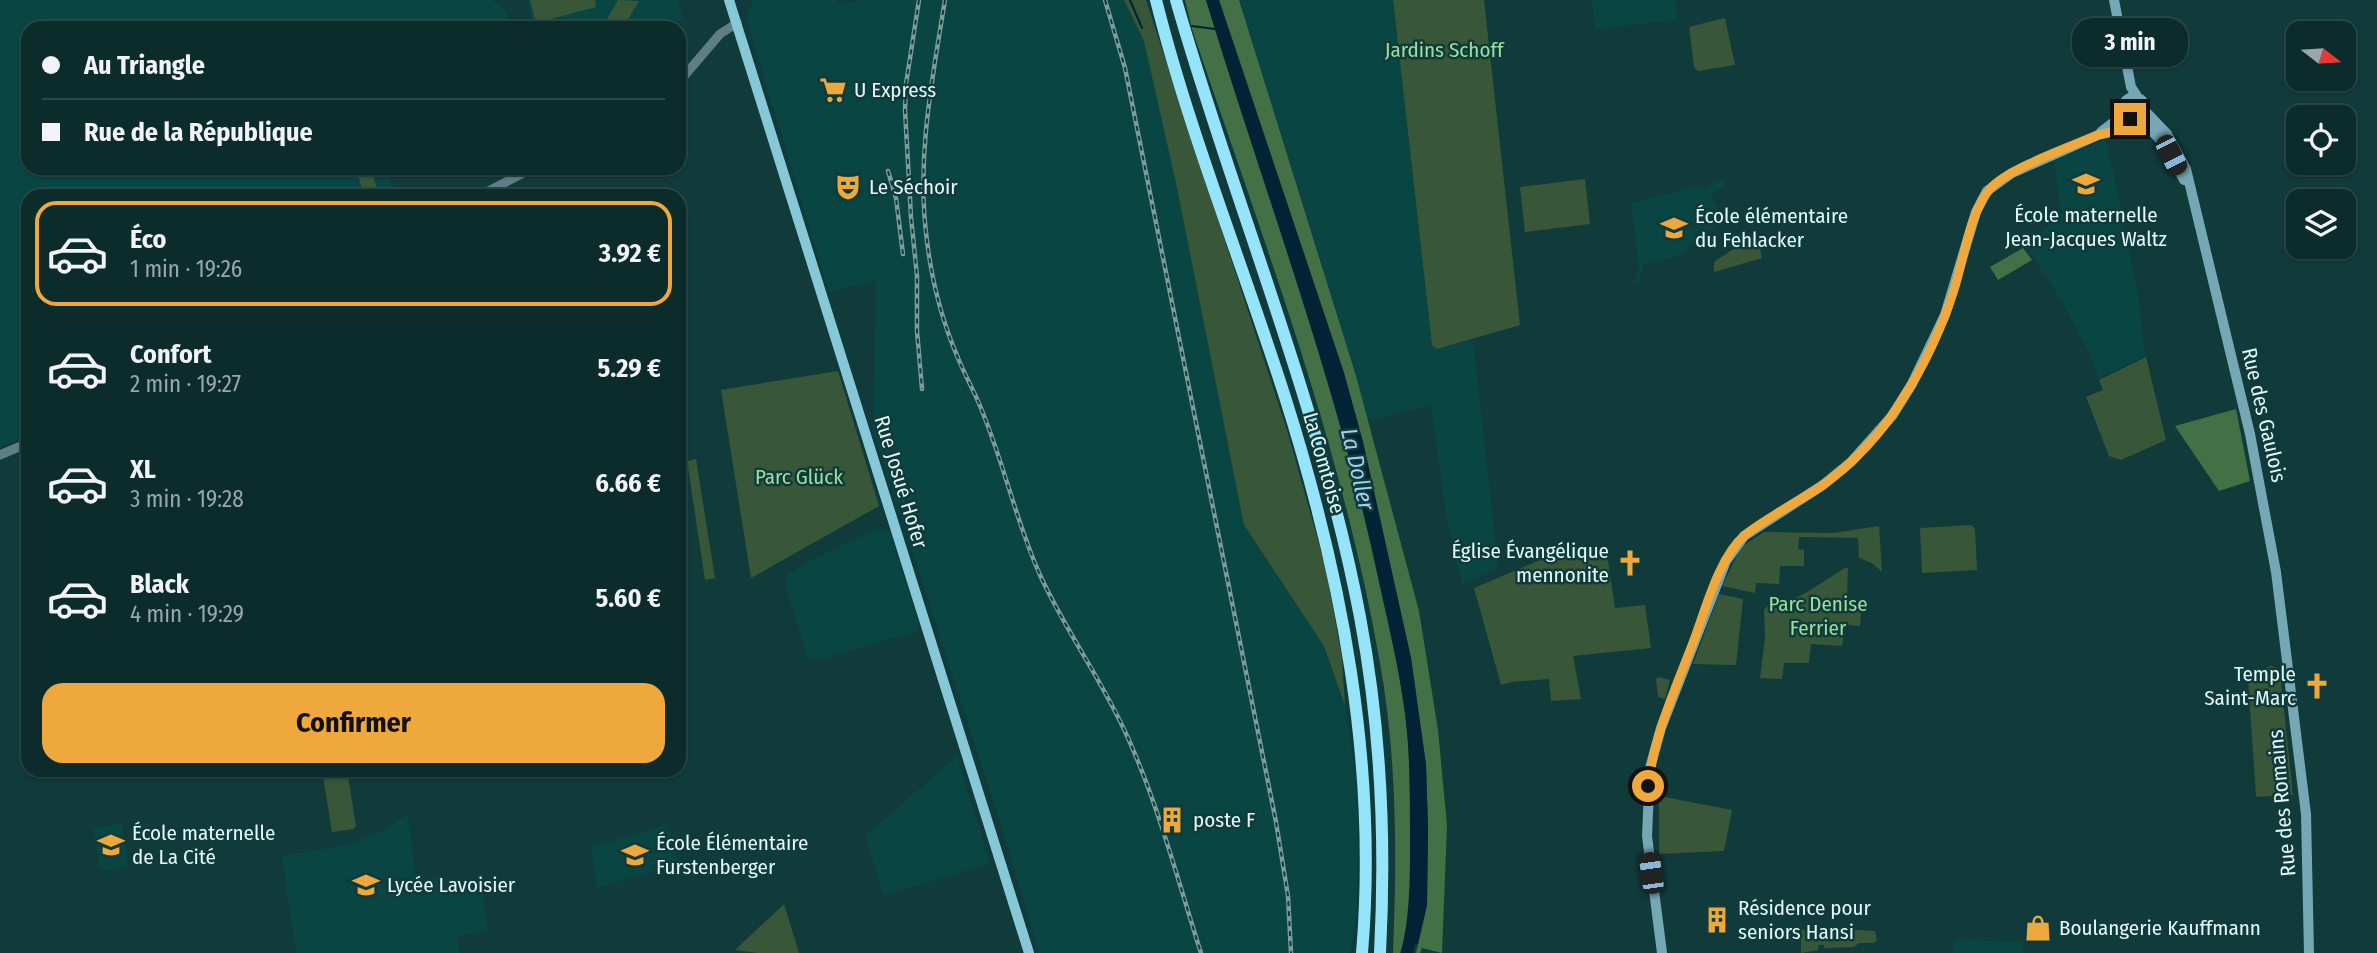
<!DOCTYPE html>
<html lang="fr">
<head>
<meta charset="utf-8">
<style>
	body { margin:0; font-family:"Fira Sans Condensed",sans-serif; background:#153434; color:#f1f3f6; height:100vh; display:flex; flex-direction:column; font-size:26px; white-space:nowrap }
	* { box-sizing:border-box; margin:0 }
	p { font-size:23px; color:#9aa7a9 }
	.icon { flex:none; width:38px; height:38px; fill:none; stroke:currentColor; stroke-width:2; stroke-linecap:round; stroke-linejoin:round }
	.map { position:relative; flex:1; overflow:hidden }
	.panel { position:absolute; left:21px; top:189px; width:665px; height:588px; display:flex; flex-direction:column; background:#0c2c2c; border-radius:21px; box-shadow:0 2px 5px #0004,0 0 0 2px #2c4848 }
	.panel>* { flex:none }
	.top-card { position:absolute; left:21px; top:21px; width:665px; height:154px; border-radius:21px; box-shadow:0 2px 5px #0004,0 0 0 2px #2c4848; display:grid; align-content:center; height:154px; padding:0 21px; background:#0c2c2c }
	.needle { width:46px; rotate:107deg }
	.buttons { position:absolute; left:2286px; top:21px; display:grid; gap:14px }
	.buttons a { display:grid; place-items:center; width:70px; height:70px; border-radius:14px; background:#0c2c2c; box-shadow:0 2px 5px #0004,0 0 0 2px #2c4848; font-size:35px }
	.end { position:absolute; width:32px; height:32px; margin:-16px; border:9px solid #eea83c; background:#111; box-shadow:0 0 0 4px #111 }
	.from { border-radius:50% }
	.bubble { position:absolute; height:49px; border-radius:21px; background:#0c2c2c; box-shadow:0 2px 5px #0004,0 0 0 2px #2c4848; font-size:23px; font-weight:700; line-height:49px; text-align:center }
	.car { position:absolute; width:21px; height:42px; margin:-21px -10px; border-radius:9px; box-shadow:0 0 5px 2px #0007; background:linear-gradient(#222 24%,#8ab4d8 0 40%,#222 0 76%,#8ab4d8 0 86%,#222 0) }
	.top-card b { display:flex; align-items:center; gap:24px; height:66px; font-size:26px }
	.top-card b+b { border-top:2px solid #2c4848 }
	.top-card i { width:18px; height:18px; background:#f1f3f6 }
	ul { padding:12px 0 0; list-style:none }
	li { display:flex; align-items:center; gap:21px; height:105px; margin:0 14px 10px; padding:0 7px; border:4px solid transparent; border-radius:21px }
	li div { flex:1 }
	li b { display:block; font-size:26px }
	li em { font-style:normal; font-weight:700 }
	li.selected { border-color:#eea83c }
	li>.icon { width:63px; height:63px; stroke-width:1.5 }
	.action { display:flex; gap:14px; margin-top:auto; padding:14px 21px }
	.action a { flex:1; height:80px; border-radius:21px; background:#eea83c; color:#111; font-size:28px; font-weight:700; line-height:80px; text-align:center }
	.map>svg:first-child { display:block }
	.built { fill:#084543 }
	.green { fill:#375738 }
	.forest { fill:#447046 }
	.water { fill:#042235 }
	.lines { fill:none; stroke-linecap:round; stroke-linejoin:round }
	.stream { stroke:#042235; stroke-width:2 }
	.tertiary { stroke:#5f7e86; stroke-width:9 }
	.secondary { stroke:#76a7b4; stroke-width:10 }
	.primary { stroke:#86c7d8; stroke-width:10 }
	.motorway { stroke:#95e4f9; stroke-width:12 }
	.rail-casing { stroke:#7b9c9b; stroke-width:4.5 }
	.rail { stroke:#103b3a; stroke-width:2; stroke-dasharray:5; stroke-linecap:butt }
	.route { stroke:#eea83c; stroke-width:9 }
	.labels { text-anchor:middle; dominant-baseline:central; stroke-width:5; stroke-linejoin:round; paint-order:stroke }
	.park-label { font-size:21px; fill:#9de09e; stroke:#103b3a }
	.poi-label { font-size:21px; fill:#e3f9f8; stroke:#103b3a; text-anchor:start }
	.street-label { font-size:21px; fill:#e3f9f8; stroke:#103b3a }
	.water-label { font-size:23px; font-style:italic; fill:#a3d1f2; stroke:#103b3a }
</style>
</head>
<body>
<div class="map">
<svg width="2377" height="953" viewBox="0 0 2377 953">
	<rect width="100%" height="100%" fill="#103b3a"/>
	<path class="built" d="M 0,0 L 492,0 L 506,11 L 511,28 L 28,28 L 28,168 L 387,168 L 396,196 L 28,196 L 28,436 L 0,448 Z
		M 527,0 L 678,0 L 683,19 L 663,28 L 606,28 L 605,26 L 586,28 L 581,23 L 566,28 L 535,28 Z
		M 753,0 L 837,0 L 839,4 L 859,0 L 1124,0 L 1144,41 L 1177,188 L 1244,525 L 1324,646 L 1345,706 L 1355,772 L 1358,812 L 1357,916 L 1350,953 L 1039,953 L 1008,847 L 873,430 L 876,281 L 829,292 L 749,28 L 747,15 Z
		M 1239,0 L 1393,0 L 1432,345 L 1437,349 L 1473,339 L 1498,565 L 1496,570 L 1462,584 L 1447,520 L 1431,406 L 1367,420 L 1316,245 Z
		M 1592,0 L 1675,0 L 1678,20 L 1595,29 Z
		M 2105,140 L 2111,153 L 2107,155 L 2113,168 L 2139,301 L 2145,356 L 2099,378 L 2089,353 L 2061,300 L 2026,246 L 2061,214 L 2054,160 Z
		M 1716,181 L 1723,181 L 1726,185 L 1711,195 L 1724,220 L 1685,250 L 1685,254 L 1644,265 L 1639,282 L 1634,283 L 1639,267 L 1631,203 L 1693,187 L 1706,188 Z
		M 878,528 L 890,533 L 919,626 L 917,631 L 822,659 L 812,660 L 807,656 L 784,582 L 788,574 L 810,561 Z
		M 957,756 L 990,863 L 884,896 L 865,836 Z
		M 408,814 L 416,881 L 444,877 L 447,894 L 482,888 L 488,931 L 457,936 L 460,953 L 296,953 L 282,859 L 285,855 L 347,845 L 382,831 Z
		M 122,823 L 128,865 L 127,867 L 103,871 L 100,868 L 93,828 Z
		M 667,824 L 679,863 L 597,888 L 591,848 Z
		M 1957,939 L 2020,942 L 2023,945 L 2023,953 L 1953,953 L 1953,942 Z"/>
	<path class="green" d="M 530,0 L 595,0 L 596,7 L 536,23 Z
		M 618,0 L 639,1 L 623,28 L 607,19 Z
		M 1124,0 L 1146,0 L 1287,430 L 1326,569 L 1342,659 L 1345,706 L 1324,646 L 1244,525 L 1177,188 L 1144,41 Z
		M 1393,0 L 1484,0 L 1520,325 L 1437,349 L 1432,345 Z
		M 1725,18 L 1735,65 L 1698,71 L 1694,67 L 1689,27 Z
		M 371,168 L 379,196 L 364,196 L 357,171 Z
		M 1585,179 L 1590,224 L 1525,232 L 1520,187 Z
		M 1757,233 L 1762,258 L 1714,272 L 1714,262 Z
		M 2146,357 L 2166,440 L 2121,460 L 2109,456 L 2086,397 L 2103,390 L 2099,380 Z
		M 838,371 L 879,506 L 751,578 L 721,390 Z
		M 696,459 L 715,578 L 705,580 L 687,461 Z
		M 1971,525 L 1975,529 L 1977,570 L 1922,573 L 1920,528 Z
		M 1879,526 L 1882,572 L 1872,563 L 1859,558 L 1858,538 L 1799,537 L 1798,549 L 1804,550 L 1804,566 L 1780,566 L 1779,584 L 1756,583 L 1755,593 L 1722,586 L 1741,547 L 1764,532 L 1833,533 Z
		M 1606,548 L 1615,608 L 1645,605 L 1651,648 L 1573,656 L 1581,699 L 1551,701 L 1549,679 L 1512,682 L 1501,685 L 1474,588 L 1552,555 Z
		M 1845,568 L 1848,568 L 1847,598 L 1862,600 L 1860,626 L 1845,625 L 1842,646 L 1811,644 L 1809,663 L 1784,663 L 1782,679 L 1760,678 L 1765,638 L 1764,610 L 1768,605 C 1796,604 1821,582 1845,568 Z
		M 1719,594 L 1743,599 L 1736,665 L 1693,664 Z
		M 2270,666 L 2276,667 L 2280,672 L 2293,795 L 2256,797 L 2248,679 L 2250,675 Z
		M 1658,677 L 1670,680 L 1665,699 L 1658,697 L 1656,679 Z
		M 322,770 L 347,770 L 356,826 L 353,829 L 332,832 Z
		M 1659,796 L 1732,810 L 1724,851 L 1659,854 Z
		M 784,904 L 799,953 L 758,953 L 735,950 Z
		M 1840,929 L 1875,931 L 1877,940 L 1874,943 L 1859,943 L 1854,947 L 1824,948 L 1824,945 L 1818,945 L 1818,950 L 1801,953 L 1801,930 Z"/>
	<path class="forest" d="M 1185,0 L 1206,0 C 1255,160 1312,317 1355,479 C 1374,553 1393,630 1404,706 C 1410,747 1410,791 1410,832 C 1410,872 1413,915 1400,953 L 1393,953 C 1397,856 1397,758 1380,663 C 1342,445 1262,237 1192,29 Z
		M 1219,0 L 1239,0 L 1356,376 L 1419,611 L 1438,730 L 1447,825 L 1442,953 L 1422,948 L 1420,953 L 1416,953 L 1427,905 L 1428,828 L 1426,765 L 1411,658 L 1363,442 L 1344,373 Z
		M 2023,248 L 2032,260 L 1998,280 L 1990,267 Z
		M 2236,409 L 2250,481 L 2219,491 L 2175,426 Z"/>
	<path class="water" d="M 1206,0 L 1219,0 L 1344,373 L 1363,442 L 1411,658 L 1426,765 L 1428,828 L 1427,905 L 1418,944 L 1415,945 L 1413,953 L 1401,953 C 1411,912 1410,869 1410,827 C 1410,787 1410,745 1404,706 C 1398,664 1388,623 1379,582 C 1337,383 1265,194 1206,0 Z"/>
	<g class="lines">
		<path class="stream" d="M 1130,0 L 1142,28
			M 1192,26 L 1215,29"/>
		<path class="tertiary" d="M 679,82 L 720,34 L 737,23
			M 479,196 L 533,168
			M 0,455 L 28,443"/>
		<path class="secondary" d="M 2114,0 L 2131,87 L 2138,98
			M2123 108a11 11 0 1 1 22 0a11 11 0 1 1-22 0Z
			M 2145,111 L 2167,134 L 2186,169 L 2250,434 L 2276,572 L 2306,814 L 2309,953
			M 2136,119 C 2161,134 2171,155 2184,180
			M 2101,132 L 2114,122 L 2123,110
			M 1662,953 L 1647,836 L 1650,768 L 1661,728 L 1726,561 L 1744,536 L 1823,485 L 1851,462 L 1892,416 L 1912,384 L 1945,315 L 1976,212 L 1987,191 L 2012,173 L 2098,135 L 2111,132 L 2130,119"/>
		<path class="primary" d="M 729,0 L 1029,953"/>
		<path class="motorway" d="M 1156,0 C 1190,135 1243,265 1285,397 C 1342,577 1378,764 1362,953
			M 1176,0 C 1235,206 1320,406 1360,617 C 1381,728 1386,840 1380,953"/>
		<g class="rail-casing">
			<path id="rail" d="M 919,0 L 906,84 L 905,110 L 911,217 L 917,276 L 917,331 L 922,389
				M 945,0 C 932,80 916,160 927,241 C 932,282 942,321 958,358 C 966,378 977,396 984,416 C 1005,468 1017,524 1040,575 C 1066,632 1103,681 1128,738 C 1159,807 1178,881 1201,953
				M 1105,0 L 1125,68 L 1276,822 L 1288,896 L 1291,953
				M 888,171 L 896,198 L 903,254"/>
		</g>
		<use href="#rail" class="rail"/>
	</g>
	<g class="lines">
		<path class="route" d="M 1648,786 C 1654,735 1676,687 1694,640 C 1706,608 1719,557 1745,535 C 1768,517 1796,503 1820,487 C 1853,464 1883,432 1903,398 C 1924,366 1941,329 1953,293 C 1963,264 1970,210 1990,189 C 2007,169 2072,146 2098,135 L 2111,132 L 2130,119"/>
	</g>
	<defs>
		<g id="supermarket-bare" transform="scale(2.1)"><path d="M-6-5.5h2.5l.6 2H6L4.5 2H-2.5L-4.4-4H-6ZM-1.5 3.2a1.3 1.3 0 1 0 .1 0ZM3 3.2a1.3 1.3 0 1 0 .1 0Z" fill="#eea83c" stroke="#103b3a" stroke-width="2.5" paint-order="stroke"/></g>
		<g id="school-bare" transform="scale(2.1)"><path d="M0-5L7-2L0 1L-7-2ZM-4 1L0 2.5L4 1V4Q0 6-4 4Z" fill="#eea83c" stroke="#103b3a" stroke-width="2.5" paint-order="stroke"/></g>
		<g id="theatre-bare" transform="scale(2.1)"><path d="M-5-5.5Q0-4 5-5.5V0Q5 5 0 6Q-5 5-5 0ZM-3.3-2.5H-1v1.5H-3.3ZM1-2.5H3.3v1.5H1ZM-2.8 1Q0 5.5 2.8 1Z" fill="#eea83c" stroke="#103b3a" stroke-width="2.5" paint-order="stroke"/></g>
		<g id="church-bare" transform="scale(2.1)"><path d="M-1.2-6h2.4v3.5h3.3v2.4h-3.3V6h-2.4V-.1h-3.3v-2.4h3.3Z" fill="#eea83c" stroke="#103b3a" stroke-width="2.5" paint-order="stroke"/></g>
		<g id="building-bare" transform="scale(2.1)"><path d="M-4-6H4V6H1V3H-1V6H-4ZM-2.5-4.3h1.7v1.8h-1.7ZM.8-4.3h1.7v1.8H.8ZM-2.5-1h1.7V.8h-1.7ZM.8-1h1.7V.8H.8Z" fill="#eea83c" stroke="#103b3a" stroke-width="2.5" paint-order="stroke"/></g>
		<g id="shop-bare" transform="scale(2.1)"><path d="M-5-2.5h2.3a2.7 3.5 0 0 1 5.4 0H5L5.5 6h-11ZM-1.5-2.5h3a1.5 2.3 0 0 0-3 0Z" fill="#eea83c" stroke="#103b3a" stroke-width="2.5" paint-order="stroke"/></g>
	</defs>
	<g fill-rule="evenodd">
		<use href="#supermarket-bare" x="833" y="90"/>
		<use href="#school-bare" x="2086" y="184"/>
		<use href="#theatre-bare" x="848" y="187"/>
		<use href="#school-bare" x="1674" y="228"/>
		<use href="#church-bare" x="1630" y="563"/>
		<use href="#church-bare" x="2317" y="686"/>
		<use href="#building-bare" x="1172" y="820"/>
		<use href="#school-bare" x="111" y="845"/>
		<use href="#school-bare" x="635" y="855"/>
		<use href="#school-bare" x="366" y="885"/>
		<use href="#building-bare" x="1717" y="920"/>
		<use href="#shop-bare" x="2038" y="928"/>
	</g>
	<g class="labels">
		<g class="park-label">
			<text x="1444" y="50">Jardins Schoff</text>
			<text x="799" y="477">Parc Glück</text>
			<text x="1818" y="604">Parc Denise<tspan x="1818" dy="24">Ferrier</tspan></text>
		</g>
		<g class="poi-label">
			<text x="854" y="90">U Express</text>
			<text x="869" y="187">Le Séchoir</text>
			<text x="2086" y="215" text-anchor="middle">École maternelle<tspan x="2086" dy="24">Jean-Jacques Waltz</tspan></text>
			<text x="1695" y="216">École élémentaire<tspan x="1695" dy="24">du Fehlacker</tspan></text>
			<text x="1609" y="551" text-anchor="end">Église Évangélique<tspan x="1609" dy="24">mennonite</tspan></text>
			<text x="2296" y="674" text-anchor="end">Temple<tspan x="2296" dy="24">Saint-Marc</tspan></text>
			<text x="1193" y="820">poste F</text>
			<text x="132" y="833">École maternelle<tspan x="132" dy="24">de La Cité</tspan></text>
			<text x="656" y="843">École Élémentaire<tspan x="656" dy="24">Furstenberger</tspan></text>
			<text x="387" y="885">Lycée Lavoisier</text>
			<text x="1738" y="908">Résidence pour<tspan x="1738" dy="24">seniors Hansi</tspan></text>
			<text x="2059" y="928">Boulangerie Kauffmann</text>
		</g>
		<g class="street-label">
			<text transform="translate(2264 415) rotate(77)">Rue des Gaulois</text>
			<text transform="translate(1324 463) rotate(74)">La Comtoise</text>
			<text transform="translate(901 482) rotate(73)">Rue Josué Hofer</text>
			<text transform="translate(2282 803) rotate(-95)">Rue des Romains</text>
		</g>
		<g class="water-label">
			<text transform="translate(1358 469) rotate(77)">La Doller</text>
		</g>
	</g>
</svg>
<div class="buttons">
<a><svg class="needle" viewBox="-14 -14 28 28"><path d="M0-13l5 13h-10z" fill="#e53935"/><path d="M0 13l5-13h-10z" fill="#9aa7a9"/></svg></a>
<a><svg class="icon" aria-label="locate" viewBox="0 0 24 24"><circle cx="12" cy="12" r="6"/><path d="M12 2v4M12 18v4M2 12h4M18 12h4"/></svg></a>
<a><svg class="icon" aria-label="layers" viewBox="0 0 24 24"><path d="M12 4l9 5-9 5-9-5zM3 14l9 5 9-5"/></svg></a>
</div>
<i class="end from" style="left:1648px;top:786px"></i>
<i class="end" style="left:2130px;top:119px"></i>
<div class="bubble" style="left:2072px;top:18px;width:116px">3 min</div>
<i class="car" style="left:2171px;top:155px;rotate:153deg"></i>
<i class="car" style="left:1651px;top:873px;rotate:352deg"></i>
<div class="top-card">
<b><i class="from"></i>Au Triangle</b>
<b><i></i>Rue de la République</b>
</div>
<section class="panel">
<ul>
<li class="selected"><svg class="icon" aria-label="car" viewBox="0 0 24 24"><path d="M5 17H2v-5l4-1 3-4h7l3 4 3 1v5h-3M9 17h6M6 11h13"/><circle cx="7" cy="17" r="2"/><circle cx="17" cy="17" r="2"/></svg><div><b>Éco</b><p>1 min · 19:26</p></div><em>3.92 €</em></li>
<li><svg class="icon" aria-label="car" viewBox="0 0 24 24"><path d="M5 17H2v-5l4-1 3-4h7l3 4 3 1v5h-3M9 17h6M6 11h13"/><circle cx="7" cy="17" r="2"/><circle cx="17" cy="17" r="2"/></svg><div><b>Confort</b><p>2 min · 19:27</p></div><em>5.29 €</em></li>
<li><svg class="icon" aria-label="car" viewBox="0 0 24 24"><path d="M5 17H2v-5l4-1 3-4h7l3 4 3 1v5h-3M9 17h6M6 11h13"/><circle cx="7" cy="17" r="2"/><circle cx="17" cy="17" r="2"/></svg><div><b>XL</b><p>3 min · 19:28</p></div><em>6.66 €</em></li>
<li><svg class="icon" aria-label="car" viewBox="0 0 24 24"><path d="M5 17H2v-5l4-1 3-4h7l3 4 3 1v5h-3M9 17h6M6 11h13"/><circle cx="7" cy="17" r="2"/><circle cx="17" cy="17" r="2"/></svg><div><b>Black</b><p>4 min · 19:29</p></div><em>5.60 €</em></li>
</ul>
<div class="action"><a>Confirmer</a></div>
</section>
</div>
</body>
</html>
